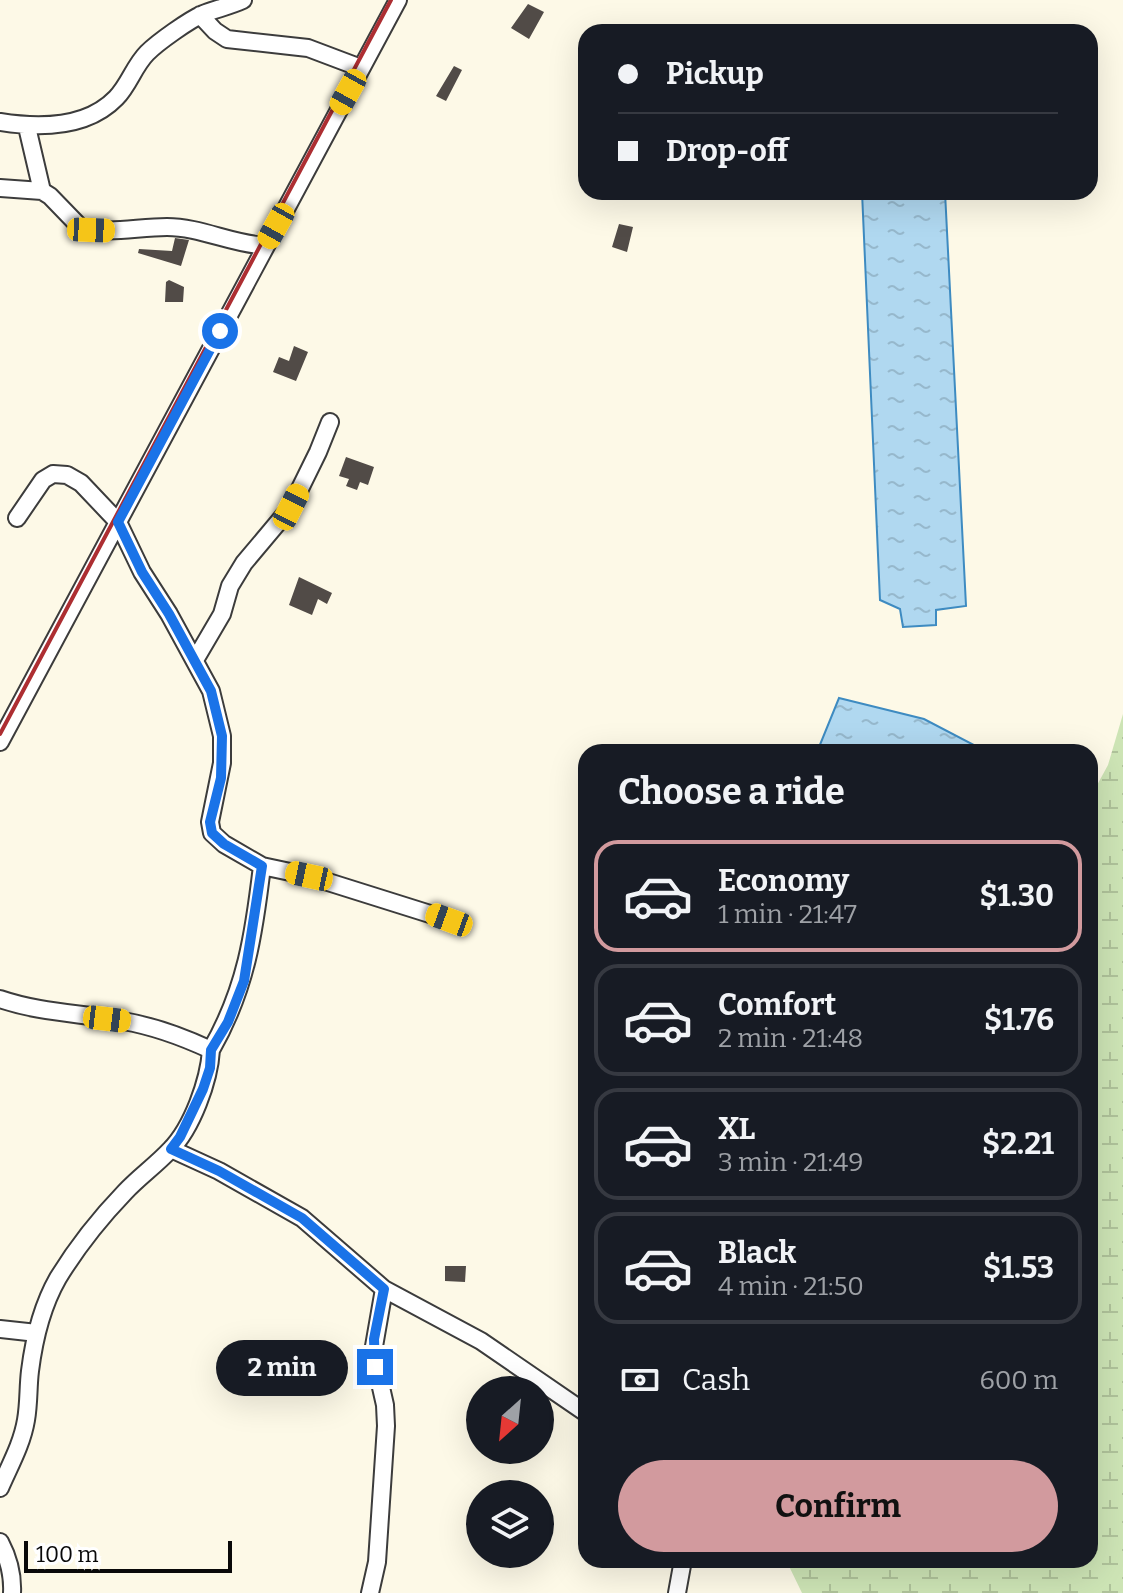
<!DOCTYPE html>
<html lang="en">
<head>
<meta charset="utf-8">
<style>
	body { margin:0; font-family:Bitter,serif; background:#242831; color:#f1f3f6; height:100vh; display:flex; flex-direction:column; font-size:30px; white-space:nowrap }
	* { box-sizing:border-box; margin:0 }
	p { font-size:26px; color:#9ea1a6 }
	.icon { flex:none; width:44px; height:44px; fill:none; stroke:currentColor; stroke-width:2; stroke-linecap:round; stroke-linejoin:round }
	.map { position:relative; flex:1; overflow:hidden }
	.side { position:absolute; left:578px; top:744px; width:520px; height:824px; display:flex; flex-direction:column; background:#171b24; border-radius:24px; box-shadow:0 8px 32px #0002 }
	.side>* { flex:none }
	.hud { position:absolute; left:578px; top:24px; width:520px; height:176px; border-radius:24px; box-shadow:0 8px 32px #0002; display:grid; align-content:center; height:176px; padding:0 40px; background:#171b24 }
	.needle { width:52px; rotate:207deg }
	.buttons { position:absolute; left:466px; top:1376px; display:grid; gap:16px }
	.buttons a { display:grid; place-items:center; width:88px; height:88px; border-radius:50%; background:#171b24; box-shadow:0 8px 32px #0002; font-size:40px }
	.scale { position:absolute; left:24px; bottom:20px; width:208px; box-sizing:border-box; padding-left:8px; border:4px solid #090909; border-top:0; font-size:22px; line-height:28px; white-space:nowrap; color:#090909; -webkit-text-stroke:6px #fff; paint-order:stroke }
	.end { position:absolute; width:36px; height:36px; margin:-18px; border:10px solid #1a73e8; background:#fff; box-shadow:0 0 0 4px #fff }
	.from { border-radius:50% }
	.bubble { position:absolute; height:56px; border-radius:28px; background:#171b24; box-shadow:0 8px 32px #0002; font-size:26px; font-weight:700; line-height:56px; text-align:center }
	.car { position:absolute; width:24px; height:48px; margin:-24px -12px; border-radius:10px; box-shadow:0 0 6px 2px #0007; background:linear-gradient(#f5c518 24%,#345 0 40%,#f5c518 0 76%,#345 0 86%,#f5c518 0) }
	.hud b { display:flex; align-items:center; gap:28px; height:76px; font-size:30px }
	.hud b+b { border-top:2px solid #363941 }
	.hud i { width:20px; height:20px; background:#f1f3f6 }
	ul { padding:0; list-style:none }
	li { display:flex; align-items:center; gap:24px; height:112px; margin:0 16px 12px; padding:0 24px; border:4px solid #363941; border-radius:24px }
	li div { flex:1 }
	li b { display:block; font-size:30px }
	li em { font-style:normal; font-weight:700 }
	li.active { border-color:#d29a9e }
	li>.icon { width:72px; height:72px; stroke-width:1.5 }
	h2 { padding:0 40px; font-size:36px; line-height:96px }
	.pay { display:flex; align-items:center; gap:20px; height:88px; padding:0 40px; font-size:30px }
	.pay p { margin-inline-start:auto }
	.primary-button { display:flex; gap:16px; margin-top:auto; padding:16px 40px }
	.primary-button a { flex:1; height:92px; border-radius:48px; background:#d29a9e; color:#111; font-size:32px; font-weight:700; line-height:92px; text-align:center }
	.map>svg:first-child { display:block }
	.wetland { fill:url(#wetland-marsh) }
	.water { fill:url(#water-ripples); stroke:#3e8bc1; stroke-width:2 }
	.building { fill:#514b47 }
	.lines { fill:none; stroke-linecap:round; stroke-linejoin:round }
	.minor-casing { stroke:#3c3c3c; stroke-width:20 }
	.minor { stroke:#fff; stroke-width:16 }
	.rail { stroke:#ad2e32; stroke-width:4 }
	.route { stroke:#1a73e8; stroke-width:10 }
</style>
</head>
<body>
<div class="map">
<svg width="1123" height="1593" viewBox="0 0 1123 1593">
	<defs>
		<pattern id="wetland-marsh" width="20" height="14" patternUnits="userSpaceOnUse" patternTransform="scale(2)"><rect width="20" height="14" fill="#cde4b5"/><path d="M1 5h8M5 5V1M11 12h8M15 12V8" fill="none" stroke="#afc29a"/></pattern>
		<pattern id="water-ripples" width="26" height="14" patternUnits="userSpaceOnUse" patternTransform="scale(2)"><rect width="26" height="14" fill="#b0d8f0"/><path d="M2 4q2-2 4 0t4 0M15 11q2-2 4 0t4 0" fill="none" stroke="#96b8cc"/></pattern>
	</defs>
	<rect width="100%" height="100%" fill="#fdf9e7"/>
	<path class="wetland" d="M 1123,714 L 1123,1593 L 802,1593 L 786,1560 L 1090,1560 L 1090,798 L 1108,765 Z"/>
	<path class="water" d="M 862,192 L 945,192 L 966,606 L 936,610 L 936,625 L 903,627 L 900,609 L 880,600 Z
		M 839,698 L 924,719 L 974,745 L 973,752 L 817,752 Z"/>
	<path class="building" d="M 528,4 L 544,12 L 529,39 L 511,28 Z
		M 454,66 L 462,70 L 446,101 L 436,96 Z
		M 619,224 L 633,227 L 627,252 L 612,247 Z
		M 175,238 L 189,240 L 181,266 L 138,253 L 139,249 L 172,251 Z
		M 169,280 L 184,287 L 183,302 L 165,302 L 166,282 Z
		M 294,346 L 308,352 L 296,381 L 273,372 L 279,357 L 289,361 Z
		M 346,457 L 374,467 L 368,485 L 360,482 L 357,490 L 346,486 L 349,479 L 339,476 Z
		M 299,577 L 332,593 L 327,604 L 318,599 L 312,615 L 289,605 Z
		M 445,1266 L 466,1266 L 465,1282 L 445,1281 Z"/>
	<g class="lines">
		<g class="minor-casing">
			<path id="minor" d="M 200,15 L 215,31 L 227,39 L 308,48 L 361,68
				M 0,122 C 38,128 86,129 116,98 C 129,85 134,66 147,53 C 158,42 189,20 203,14 C 216,9 230,6 243,0
				M 27,127 L 42,191
				M 0,188 L 42,191 L 50,196 L 81,228 C 110,234 138,227 167,227 C 198,227 228,242 258,245 L 263,249
				M 17,518 L 43,480 L 53,474 L 67,475 L 81,483 L 118,522 L 142,572 L 169,614 L 211,691 L 222,736 L 222,763 L 210,822 L 212,833 L 224,844 L 262,866 L 309,876 L 449,920
				M 195,660 L 222,614 L 230,586 L 244,563 L 291,507 L 318,452 L 330,422
				M 0,742 L 398,0
				M 0,999 C 41,1013 81,1013 123,1021 C 153,1026 183,1037 211,1050 C 209,1081 192,1128 170,1150 C 156,1165 139,1177 125,1192 C 100,1218 77,1247 58,1278 C 42,1306 34,1339 30,1371 C 28,1387 29,1403 26,1420 C 22,1444 10,1465 0,1488
				M 211,1050 C 246,989 254,934 262,866
				M 171,1149 L 219,1171 L 302,1218 L 384,1289 L 481,1341 L 586,1413
				M 0,1329 L 37,1333
				M 0,1542 C 9,1559 13,1574 12,1593
				M 370,1593 L 377,1562 L 386,1426 L 385,1405 L 373,1352 L 384,1289
				M 677,1593 L 683,1560"/>
		</g>
		<use href="#minor" class="minor"/>
		<path class="rail" d="M 0,734 L 391,0"/>
	</g>
	<g class="lines">
		<path class="route" d="M 220,331 L 118,522 L 142,572 L 169,614 L 211,691 L 222,736 L 221,778 L 210,822 L 212,833 L 224,844 L 262,866 L 244,981 L 228,1022 L 211,1050 L 210,1068 L 203,1089 L 180,1137 L 171,1149 L 219,1171 L 302,1218 L 384,1289 L 374,1339 L 375,1367"/>
	</g>
</svg>
<div class="buttons">
<a><svg class="needle" viewBox="-14 -14 28 28"><path d="M0-13l5 13h-10z" fill="#e53935"/><path d="M0 13l5-13h-10z" fill="#9ea1a6"/></svg></a>
<a><svg class="icon" aria-label="layers" viewBox="0 0 24 24"><path d="M12 4l9 5-9 5-9-5zM3 14l9 5 9-5"/></svg></a>
</div>
<div class="scale">100 m</div>
<i class="end from" style="left:220px;top:331px"></i>
<i class="end" style="left:375px;top:1367px"></i>
<div class="bubble" style="left:216px;top:1340px;width:132px">2 min</div>
<i class="car" style="left:348px;top:92px;rotate:209deg"></i>
<i class="car" style="left:276px;top:226px;rotate:209deg"></i>
<i class="car" style="left:91px;top:230px;rotate:92deg"></i>
<i class="car" style="left:291px;top:507px;rotate:27deg"></i>
<i class="car" style="left:309px;top:876px;rotate:282deg"></i>
<i class="car" style="left:449px;top:920px;rotate:290deg"></i>
<i class="car" style="left:107px;top:1019px;rotate:97deg"></i>
<div class="hud">
<b><i class="from"></i>Pickup</b>
<b><i></i>Drop-off</b>
</div>
<section class="side">
<h2>Choose a ride</h2>
<ul>
<li class="active"><svg class="icon" aria-label="car" viewBox="0 0 24 24"><path d="M5 17H2v-5l4-1 3-4h7l3 4 3 1v5h-3M9 17h6M6 11h13"/><circle cx="7" cy="17" r="2"/><circle cx="17" cy="17" r="2"/></svg><div><b>Economy</b><p>1 min · 21:47</p></div><em>$1.30</em></li>
<li><svg class="icon" aria-label="car" viewBox="0 0 24 24"><path d="M5 17H2v-5l4-1 3-4h7l3 4 3 1v5h-3M9 17h6M6 11h13"/><circle cx="7" cy="17" r="2"/><circle cx="17" cy="17" r="2"/></svg><div><b>Comfort</b><p>2 min · 21:48</p></div><em>$1.76</em></li>
<li><svg class="icon" aria-label="car" viewBox="0 0 24 24"><path d="M5 17H2v-5l4-1 3-4h7l3 4 3 1v5h-3M9 17h6M6 11h13"/><circle cx="7" cy="17" r="2"/><circle cx="17" cy="17" r="2"/></svg><div><b>XL</b><p>3 min · 21:49</p></div><em>$2.21</em></li>
<li><svg class="icon" aria-label="car" viewBox="0 0 24 24"><path d="M5 17H2v-5l4-1 3-4h7l3 4 3 1v5h-3M9 17h6M6 11h13"/><circle cx="7" cy="17" r="2"/><circle cx="17" cy="17" r="2"/></svg><div><b>Black</b><p>4 min · 21:50</p></div><em>$1.53</em></li>
</ul>
<div class="pay"><svg class="icon" aria-label="cash" viewBox="0 0 24 24"><path d="M3 7h18v10H3z"/><circle cx="12" cy="12" r="2"/></svg>Cash<p>600 m</p></div>
<div class="primary-button"><a>Confirm</a></div>
</section>
</div>
</body>
</html>
